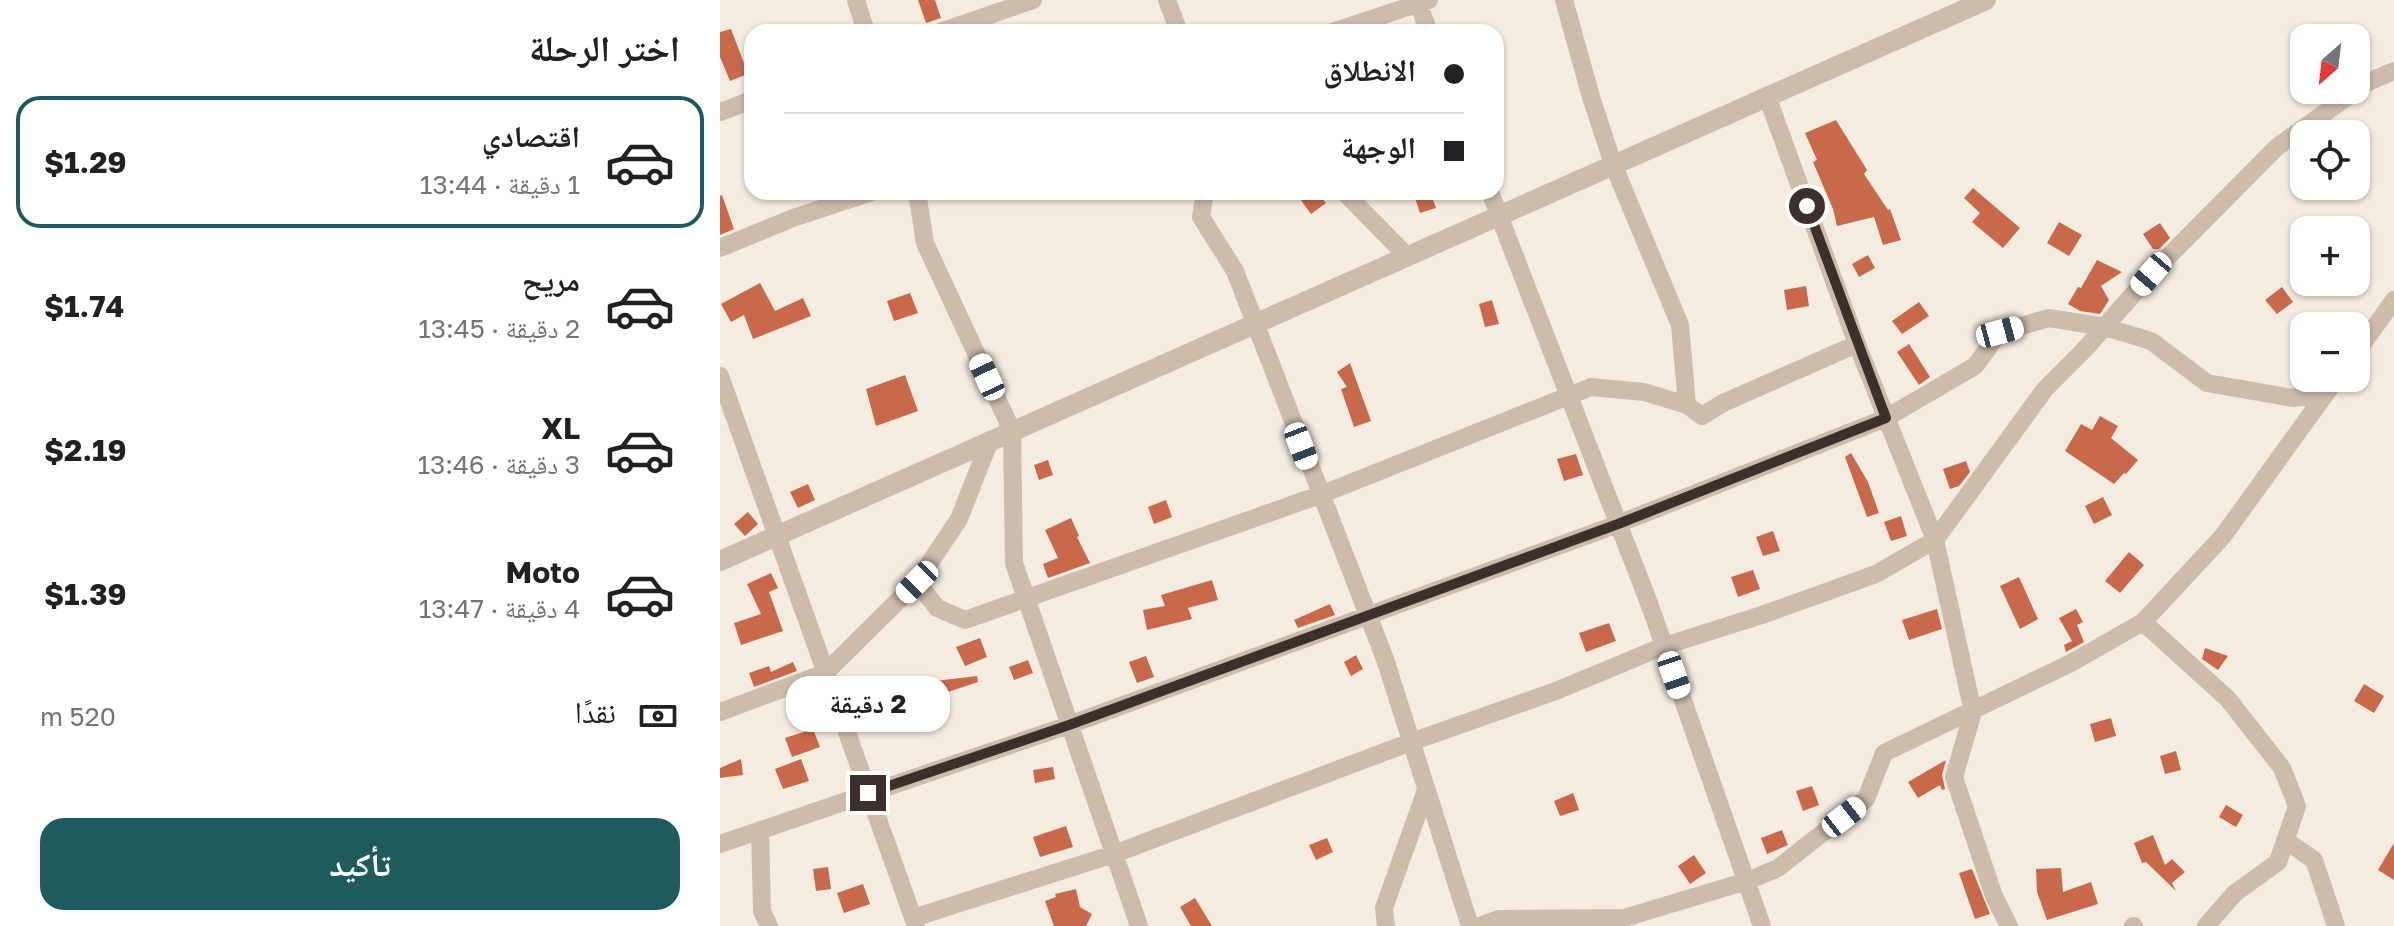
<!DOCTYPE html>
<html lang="ar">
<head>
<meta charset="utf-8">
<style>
	body { margin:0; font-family:"Golos Text","Noto Naskh Arabic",sans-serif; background:#f6f6f6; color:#202124; direction:rtl; height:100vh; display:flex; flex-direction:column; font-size:30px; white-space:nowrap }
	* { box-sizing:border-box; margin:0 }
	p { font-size:26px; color:#757577 }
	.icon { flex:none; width:44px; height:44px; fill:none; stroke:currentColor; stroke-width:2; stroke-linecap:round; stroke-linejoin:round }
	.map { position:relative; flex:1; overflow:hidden; direction:ltr }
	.drawer { display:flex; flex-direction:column; background:#fff; width:720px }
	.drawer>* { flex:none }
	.guide { position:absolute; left:24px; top:24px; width:760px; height:176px; border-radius:24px; box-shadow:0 2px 6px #0004; direction:rtl; display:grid; align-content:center; height:176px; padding:0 40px; background:#fff }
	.needle { width:52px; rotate:208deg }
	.controls { position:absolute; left:1570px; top:24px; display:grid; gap:16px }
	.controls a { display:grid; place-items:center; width:80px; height:80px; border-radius:16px; background:#fff; box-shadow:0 2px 6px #0004; font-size:40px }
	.end { position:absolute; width:36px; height:36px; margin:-18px; border:10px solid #3b302b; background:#fff; box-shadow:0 0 0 4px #fff }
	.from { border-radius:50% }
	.bubble { position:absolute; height:56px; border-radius:24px; background:#fff; box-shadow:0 2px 6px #0004; font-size:26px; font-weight:700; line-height:56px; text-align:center; direction:rtl }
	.car { position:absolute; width:24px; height:48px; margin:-24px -12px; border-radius:10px; box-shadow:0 0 6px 2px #0007; background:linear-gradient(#fff 24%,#345 0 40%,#fff 0 76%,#345 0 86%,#fff 0) }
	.guide b { display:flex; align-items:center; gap:28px; height:76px; font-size:30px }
	.guide b+b { border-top:2px solid #e0e0e0 }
	.guide i { width:20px; height:20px; background:#202124 }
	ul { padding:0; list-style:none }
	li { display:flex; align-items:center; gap:24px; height:132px; margin:0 16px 12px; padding:0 24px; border:4px solid transparent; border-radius:24px }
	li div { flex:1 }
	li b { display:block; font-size:30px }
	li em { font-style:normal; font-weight:700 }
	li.selected { border-color:#1f5a5e }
	li>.icon { width:72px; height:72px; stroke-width:1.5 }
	h2 { padding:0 40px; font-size:36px; line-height:96px }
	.pay { display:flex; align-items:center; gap:20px; height:88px; padding:0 40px; font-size:30px }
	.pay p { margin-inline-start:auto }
	.action { display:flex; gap:16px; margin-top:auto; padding:16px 40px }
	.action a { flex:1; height:92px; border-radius:24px; background:#1f5a5e; color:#fff; font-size:32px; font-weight:700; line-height:92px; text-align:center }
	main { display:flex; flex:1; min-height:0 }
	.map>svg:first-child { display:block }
	.building { fill:#c8694b }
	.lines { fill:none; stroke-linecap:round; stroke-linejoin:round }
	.minor { stroke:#cdbbac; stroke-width:18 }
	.tertiary { stroke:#cdbbac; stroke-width:20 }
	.route { stroke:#3b302b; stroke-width:10 }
</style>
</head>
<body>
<main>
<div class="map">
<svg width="1674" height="926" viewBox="0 0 1674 926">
	<rect width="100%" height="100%" fill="#f4ebe1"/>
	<path class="building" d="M 198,0 L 215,0 L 221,18 L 206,23 Z
		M 11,29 L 28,74 L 10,81 L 0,57 L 0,32 Z
		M 1116,120 L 1147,170 L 1144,174 L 1168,210 L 1170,209 L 1181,240 L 1163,245 L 1154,217 L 1117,226 L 1113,209 L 1093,162 L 1097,160 L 1085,133 Z
		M 1253,188 L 1300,228 L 1283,248 L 1252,222 L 1260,213 L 1244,198 Z
		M 575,192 L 597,192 L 606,203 L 591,214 Z
		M 693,192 L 710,192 L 716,208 L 700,213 Z
		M 2,195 L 14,229 L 0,235 L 0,196 Z
		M 1339,222 L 1362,235 L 1349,256 L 1327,243 Z
		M 1440,223 L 1450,238 L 1439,249 L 1433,249 L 1423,234 Z
		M 1148,255 L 1155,268 L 1139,277 L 1132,264 Z
		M 1377,260 L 1402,272 L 1381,286 L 1389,300 L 1380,314 L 1360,311 L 1348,304 L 1358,287 L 1361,288 Z
		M 40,283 L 55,311 L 83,298 L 91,316 L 33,339 L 24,315 L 11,322 L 1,304 Z
		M 1086,286 L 1089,306 L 1067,310 L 1064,290 Z
		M 1562,287 L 1573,302 L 1557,314 L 1545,300 Z
		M 190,293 L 198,313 L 174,321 L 167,301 Z
		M 772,300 L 779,324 L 765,327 L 759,304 Z
		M 1199,302 L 1209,316 L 1182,334 L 1172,321 Z
		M 1189,344 L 1210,377 L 1199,385 L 1177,352 Z
		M 630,363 L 651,421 L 634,427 L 621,389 L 627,387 L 617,372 Z
		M 185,375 L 198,411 L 156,426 L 146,389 Z
		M 1380,416 L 1398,426 L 1391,438 L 1418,460 L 1406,474 L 1404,473 L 1394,484 L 1345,451 L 1361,424 L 1372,430 Z
		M 1131,453 L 1148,482 L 1159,513 L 1147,517 L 1125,457 Z
		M 856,454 L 863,475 L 844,481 L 837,459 Z
		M 328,460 L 333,475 L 319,480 L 314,465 Z
		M 1246,461 L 1250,472 L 1239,486 L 1230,489 L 1223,469 Z
		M 88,484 L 95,500 L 78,508 L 70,492 Z
		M 1383,497 L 1392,515 L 1374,524 L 1365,506 Z
		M 446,500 L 452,517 L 434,524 L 428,507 Z
		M 28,512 L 38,524 L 25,536 L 14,524 Z
		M 1181,516 L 1187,536 L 1171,541 L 1164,522 Z
		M 351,518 L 359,536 L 357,537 L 370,563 L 328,578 L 323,564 L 338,558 L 325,530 Z
		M 1053,531 L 1060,551 L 1043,556 L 1036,537 Z
		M 1409,552 L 1424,565 L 1400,593 L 1385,581 Z
		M 1033,570 L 1040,589 L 1018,597 L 1011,577 Z
		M 51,573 L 58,588 L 49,592 L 63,631 L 21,645 L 14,623 L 41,614 L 27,584 Z
		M 1299,577 L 1318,619 L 1300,629 L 1280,586 Z
		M 492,580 L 498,600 L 468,608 L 472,619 L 427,630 L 423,610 L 445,606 L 441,595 Z
		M 610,604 L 615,615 L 578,628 L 574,620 Z
		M 1217,609 L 1222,629 L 1189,640 L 1182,620 Z
		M 1356,609 L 1363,622 L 1357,625 L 1364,642 L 1346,652 L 1344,645 L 1352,641 L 1339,618 Z
		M 889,623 L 896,641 L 866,652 L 859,633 Z
		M 260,638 L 267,657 L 245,666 L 236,647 Z
		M 1485,648 L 1508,656 L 1498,670 L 1482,659 Z
		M 636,655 L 643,669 L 631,676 L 624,662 Z
		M 426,656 L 434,677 L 417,683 L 409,662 Z
		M 308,660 L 313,673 L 294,680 L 289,667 Z
		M 73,662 L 77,671 L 34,687 L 29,673 L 49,666 L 51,672 Z
		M 257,676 L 258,682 L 228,692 L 229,704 L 210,706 L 207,682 Z
		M 158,678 L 164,696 L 143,703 L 136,685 Z
		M 1644,684 L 1664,696 L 1654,713 L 1634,701 Z
		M 1391,718 L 1396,736 L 1375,742 L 1370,724 Z
		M 93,729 L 100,747 L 72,757 L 65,738 Z
		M 1456,751 L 1461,770 L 1445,774 L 1440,756 Z
		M 21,759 L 23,775 L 0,778 L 0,768 Z
		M 81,759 L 89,781 L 63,789 L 55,769 Z
		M 1226,760 L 1222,775 L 1225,789 L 1222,790 L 1220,785 L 1198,798 L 1188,782 Z
		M 333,767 L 335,779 L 315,783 L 313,770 Z
		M 1092,786 L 1099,805 L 1083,811 L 1076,791 Z
		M 853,793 L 859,810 L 840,816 L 834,801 Z
		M 1506,805 L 1523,815 L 1516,827 L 1499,817 Z
		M 346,826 L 353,847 L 320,857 L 313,837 Z
		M 1062,830 L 1068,845 L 1047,854 L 1041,838 Z
		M 1433,835 L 1445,865 L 1452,859 L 1465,872 L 1452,883 L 1456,891 L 1426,862 L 1422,863 L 1414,843 Z
		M 607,838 L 613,852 L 596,860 L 589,845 Z
		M 1674,843 L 1674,880 L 1658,870 Z
		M 974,855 L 986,873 L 970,884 L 958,866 Z
		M 108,867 L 111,889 L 96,891 L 93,869 Z
		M 1341,868 L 1343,892 L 1371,882 L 1378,904 L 1327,920 L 1317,892 L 1316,869 Z
		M 1252,869 L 1270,914 L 1255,919 L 1239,873 Z
		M 143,884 L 150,904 L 124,913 L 117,893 Z
		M 356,889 L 360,907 L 372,914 L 366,926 L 334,926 L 325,901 L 336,897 L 335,894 Z
		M 475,898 L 492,926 L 471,926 L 460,907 Z"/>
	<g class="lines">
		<path class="minor" d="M 136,0 L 146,32
			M 447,0 L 459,32
			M 697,0 L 709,32
			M 844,0 L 871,97 L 893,164 L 960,325 L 967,405
			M 220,32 L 313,0
			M 612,32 L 709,0
			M 1047,96 L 1137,344 L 1215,540 L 1253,712 L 1234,777 L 1274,896 L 1289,926
			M 0,112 L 32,100
			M 197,192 L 205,243 L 292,431 L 294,563 L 419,926
			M 485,192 L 481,217 L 515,271 L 665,659 L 750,926
			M 624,192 L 686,255
			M 770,192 L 929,603 L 1042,926
			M 0,248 L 73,218 L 152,192
			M 1636,353 L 1674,300
			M 0,376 L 196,926
			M 197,582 L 217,608 L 245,620 L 600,495 L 871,387 L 924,392 L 967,405 L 982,416 L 1003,403 L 1137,344
			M 1423,622 L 1508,699 L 1562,768 L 1577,806 L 1558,862 L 1515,893 L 1486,926
			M 0,712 L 105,673 L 197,582 L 239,519 L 270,440
			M 40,830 L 42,911 L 49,926
			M 1565,840 L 1594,860 L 1616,926
			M 0,844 L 349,725 L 898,524 L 1166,418 L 1255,366 L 1280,332 L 1329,318 L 1385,327 L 1431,341 L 1487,383 L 1573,398 L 1605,393
			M 193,918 L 394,854 L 691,742 L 836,691 L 944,646 L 1042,615 L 1156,574 L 1215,540 L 1325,389 L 1365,349 L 1431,274 L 1557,147 L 1648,82 L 1674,71
			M 666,926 L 664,908 L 706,790
			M 760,926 L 779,919 L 904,918 L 1027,881 L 1058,868 L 1146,799 L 1164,753 L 1351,663 L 1423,622 L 1503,536 L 1617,378
			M 1413,926 L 1414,926"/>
		<path class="tertiary" d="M 0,561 L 1266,0"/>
	</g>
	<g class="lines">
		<path class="route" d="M 148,793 L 349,725 L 898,524 L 1166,418 L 1087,206"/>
	</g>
</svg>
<div class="controls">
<a><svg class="needle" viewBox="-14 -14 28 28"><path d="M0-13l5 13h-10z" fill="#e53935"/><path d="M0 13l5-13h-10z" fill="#757577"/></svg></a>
<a><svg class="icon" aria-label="locate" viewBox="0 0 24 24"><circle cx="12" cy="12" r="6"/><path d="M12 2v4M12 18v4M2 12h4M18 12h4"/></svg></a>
<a>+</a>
<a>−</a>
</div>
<i class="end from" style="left:1087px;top:206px"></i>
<i class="end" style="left:148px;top:793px"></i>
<div class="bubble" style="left:66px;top:676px;width:164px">2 دقيقة</div>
<i class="car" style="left:1431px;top:274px;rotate:221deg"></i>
<i class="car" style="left:1280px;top:332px;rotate:75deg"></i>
<i class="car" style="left:267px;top:377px;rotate:335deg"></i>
<i class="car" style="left:581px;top:446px;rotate:159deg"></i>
<i class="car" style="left:197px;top:582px;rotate:225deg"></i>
<i class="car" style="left:954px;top:675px;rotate:161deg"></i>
<i class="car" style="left:1124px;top:817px;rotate:52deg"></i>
<div class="guide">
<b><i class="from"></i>الانطلاق</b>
<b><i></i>الوجهة</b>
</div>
</div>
<section class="drawer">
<h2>اختر الرحلة</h2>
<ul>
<li class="selected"><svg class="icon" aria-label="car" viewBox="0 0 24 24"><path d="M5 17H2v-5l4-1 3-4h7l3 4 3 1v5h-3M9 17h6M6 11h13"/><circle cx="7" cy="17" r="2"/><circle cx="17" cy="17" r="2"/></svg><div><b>اقتصادي</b><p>1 دقيقة · 13:44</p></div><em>$1.29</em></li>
<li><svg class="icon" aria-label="car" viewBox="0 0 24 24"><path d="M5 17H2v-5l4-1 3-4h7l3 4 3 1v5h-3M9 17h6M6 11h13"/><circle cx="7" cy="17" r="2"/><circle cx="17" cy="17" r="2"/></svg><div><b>مريح</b><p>2 دقيقة · 13:45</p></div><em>$1.74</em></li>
<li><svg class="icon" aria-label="car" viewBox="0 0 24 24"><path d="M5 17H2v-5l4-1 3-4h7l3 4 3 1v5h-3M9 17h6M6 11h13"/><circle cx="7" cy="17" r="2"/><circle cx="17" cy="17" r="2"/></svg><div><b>XL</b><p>3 دقيقة · 13:46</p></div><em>$2.19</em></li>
<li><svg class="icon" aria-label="car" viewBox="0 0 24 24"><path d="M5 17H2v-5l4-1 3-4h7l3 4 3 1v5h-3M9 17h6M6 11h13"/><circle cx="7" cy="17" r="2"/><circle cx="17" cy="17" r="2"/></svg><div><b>Moto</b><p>4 دقيقة · 13:47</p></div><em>$1.39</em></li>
</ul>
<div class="pay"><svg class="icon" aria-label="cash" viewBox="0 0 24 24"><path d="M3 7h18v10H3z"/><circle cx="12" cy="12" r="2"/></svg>نقدًا<p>520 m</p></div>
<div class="action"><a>تأكيد</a></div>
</section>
</main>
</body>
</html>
